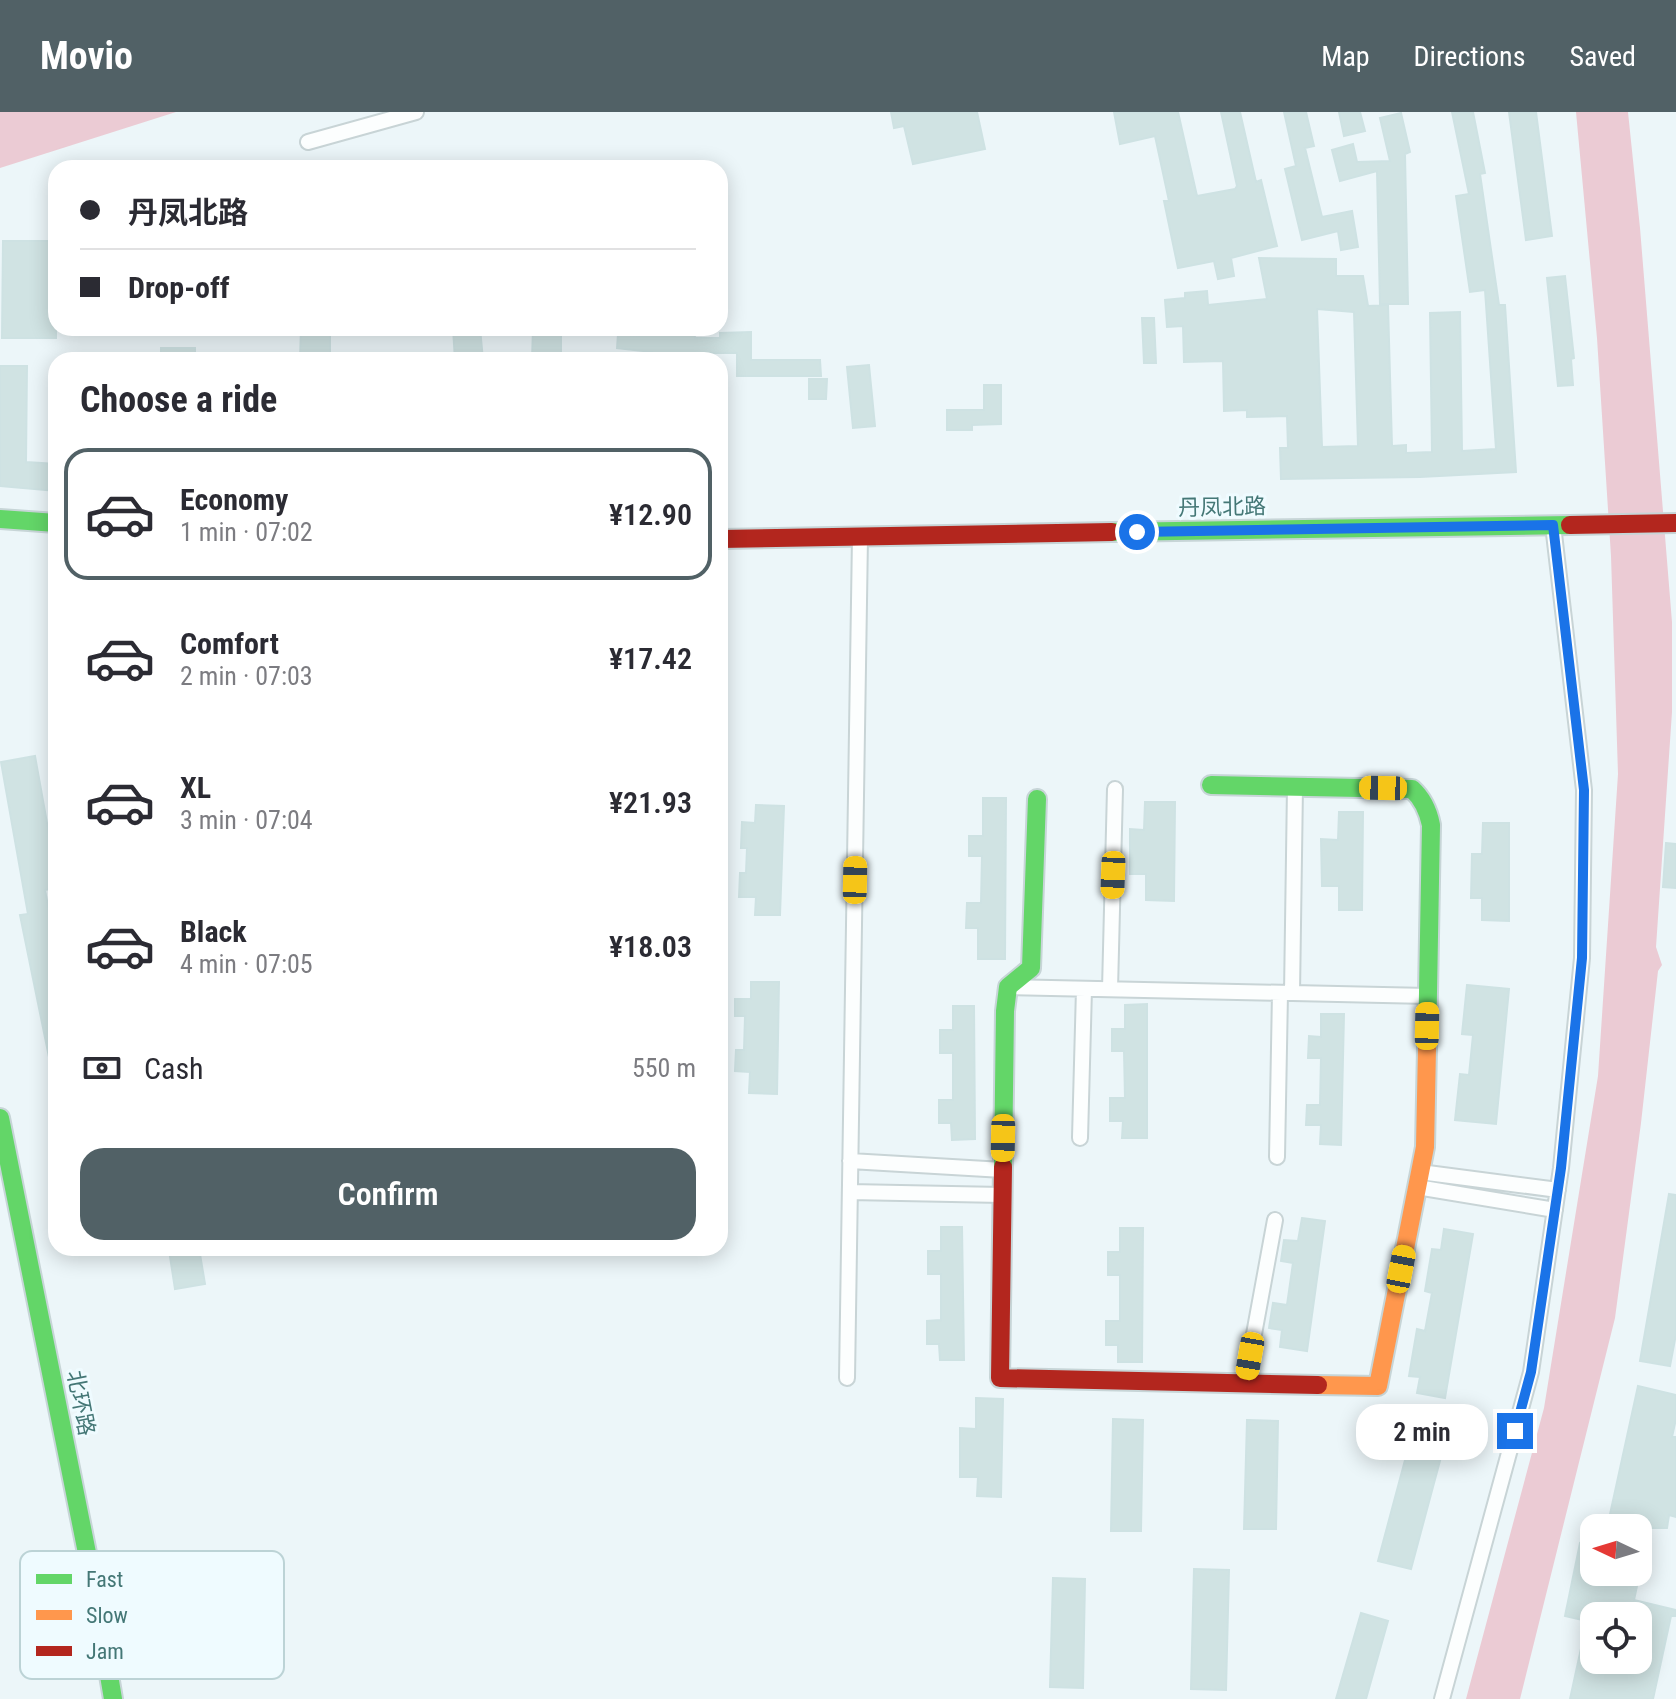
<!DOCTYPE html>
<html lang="en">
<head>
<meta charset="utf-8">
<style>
	body { margin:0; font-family:"Roboto Condensed","Noto Sans SC",sans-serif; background:#f2f2f3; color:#2b2b33; height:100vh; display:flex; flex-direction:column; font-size:30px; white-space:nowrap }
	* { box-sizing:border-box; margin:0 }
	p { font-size:26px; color:#7c7c81 }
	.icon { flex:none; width:44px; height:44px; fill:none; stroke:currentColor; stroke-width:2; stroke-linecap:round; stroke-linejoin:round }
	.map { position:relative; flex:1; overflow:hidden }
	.drawer { position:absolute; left:48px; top:240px; width:680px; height:904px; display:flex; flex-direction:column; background:#fff; border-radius:24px; box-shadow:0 4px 20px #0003 }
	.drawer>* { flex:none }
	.guide { position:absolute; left:48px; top:48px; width:680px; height:176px; border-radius:24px; box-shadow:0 4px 20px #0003; display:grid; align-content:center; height:176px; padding:0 32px; background:#fff }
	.needle { width:52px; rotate:274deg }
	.buttons { position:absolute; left:1580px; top:1402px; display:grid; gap:16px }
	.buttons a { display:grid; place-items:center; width:72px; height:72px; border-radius:16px; background:#fff; box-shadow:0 4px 20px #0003; font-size:40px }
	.end { position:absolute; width:36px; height:36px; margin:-18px; border:10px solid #1a73e8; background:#fff; box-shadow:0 0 0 4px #fff }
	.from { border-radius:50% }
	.bubble { position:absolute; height:56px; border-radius:24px; background:#fff; box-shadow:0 4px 20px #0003; font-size:26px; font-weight:600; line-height:56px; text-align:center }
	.car { position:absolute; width:24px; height:48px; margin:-24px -12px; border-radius:10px; box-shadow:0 0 6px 2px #0007; background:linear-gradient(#f5c518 24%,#345 0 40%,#f5c518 0 76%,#345 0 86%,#f5c518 0) }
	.guide b { display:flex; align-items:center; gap:28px; height:76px; font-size:30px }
	.guide b+b { border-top:2px solid #e1e1e2 }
	.guide i { width:20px; height:20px; background:#2b2b33 }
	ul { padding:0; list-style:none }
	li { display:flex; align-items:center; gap:24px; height:132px; margin:0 16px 12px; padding:0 16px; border:4px solid transparent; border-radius:24px }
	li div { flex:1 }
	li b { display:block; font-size:30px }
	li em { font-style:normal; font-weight:600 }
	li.on { border-color:#516166 }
	li>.icon { width:72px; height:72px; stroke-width:1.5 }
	h2 { padding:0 32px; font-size:36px; line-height:96px }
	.pay { display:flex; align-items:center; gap:20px; height:88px; padding:0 32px; font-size:30px }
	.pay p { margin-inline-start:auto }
	.action { display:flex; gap:16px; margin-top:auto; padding:16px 32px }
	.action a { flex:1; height:92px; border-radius:24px; background:#516166; color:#fff; font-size:32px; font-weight:600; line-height:92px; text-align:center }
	header { display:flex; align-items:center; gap:48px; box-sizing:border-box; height:112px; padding:0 40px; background:#516166; color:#fff }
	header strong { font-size:38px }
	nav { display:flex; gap:44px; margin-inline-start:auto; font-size:28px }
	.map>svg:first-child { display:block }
	.water { fill:#ebcbd4 }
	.building { fill:#d0e3e3; stroke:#cee2e3; stroke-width:2; fill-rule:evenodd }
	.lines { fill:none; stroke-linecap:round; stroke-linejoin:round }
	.street-casing { stroke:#c8d4d6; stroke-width:18 }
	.fast-casing { stroke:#c7d5d7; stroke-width:22 }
	.slow-casing { stroke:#c7d5d7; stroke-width:22 }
	.jam-casing { stroke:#c7d5d7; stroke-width:22 }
	.street { stroke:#fcfefe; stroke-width:14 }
	.fast { stroke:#63d668; stroke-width:18 }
	.slow { stroke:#ff974d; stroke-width:18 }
	.jam { stroke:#b3261e; stroke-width:18 }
	.route { stroke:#1a73e8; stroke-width:10 }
	.labels { text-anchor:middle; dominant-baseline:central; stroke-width:6; stroke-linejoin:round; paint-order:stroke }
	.street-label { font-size:22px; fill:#447776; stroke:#effbff }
	.key { fill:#effbff; stroke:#bcd3d6; stroke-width:2 }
	.key-label { font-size:22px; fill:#447776 }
</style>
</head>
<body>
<header>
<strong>Movio</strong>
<nav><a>Map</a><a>Directions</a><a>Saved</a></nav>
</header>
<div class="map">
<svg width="1676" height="1587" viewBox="0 0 1676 1587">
	<rect width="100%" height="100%" fill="#ecf6f9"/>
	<path class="water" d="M 0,0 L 176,0 L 0,56 Z
		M 1576,0 L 1628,0 L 1640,116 L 1672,510 L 1672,600 L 1656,835 L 1662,853 L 1658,859 L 1641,1011 L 1615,1206 L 1520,1587 L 1466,1587 L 1544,1296 L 1598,964 L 1618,662 L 1611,444 L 1597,226 Z"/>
	<path class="building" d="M 891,0 L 977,0 L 985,37 L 913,52 L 904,14 L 894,16 Z
		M 1114,0 L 1178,0 L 1197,84 L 1235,77 L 1237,74 L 1221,0 L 1240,0 L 1256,70 L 1261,68 L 1277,134 L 1231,146 L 1234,164 L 1218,167 L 1214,149 L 1178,156 L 1164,89 L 1169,89 L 1155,24 L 1120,32 Z
		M 1284,0 L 1306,0 L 1314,34 L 1305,36 L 1322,105 L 1352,99 L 1358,135 L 1341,138 L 1338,119 L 1302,128 L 1285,57 L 1296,54 Z
		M 1339,0 L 1360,0 L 1365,19 L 1344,24 Z
		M 1452,0 L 1473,0 L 1485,61 L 1480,62 L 1499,193 L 1505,193 L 1516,360 L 1420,365 L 1281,367 L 1280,336 L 1288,336 L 1287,304 L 1247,305 L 1247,298 L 1224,299 L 1223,249 L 1184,250 L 1183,214 L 1167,215 L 1165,188 L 1185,186 L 1185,181 L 1207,179 L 1208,193 L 1267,187 L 1259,146 L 1336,147 L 1336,164 L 1363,164 L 1368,194 L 1388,193 L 1392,334 L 1406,333 L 1406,341 L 1432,340 L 1430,201 L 1460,200 L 1462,339 L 1496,337 L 1485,178 L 1470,180 L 1456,84 L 1469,82 ZM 1317,197 L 1354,200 L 1358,334 L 1322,335 Z
		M 1509,0 L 1536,0 L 1552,124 L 1526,128 Z
		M 1401,1 L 1410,40 L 1405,42 L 1408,192 L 1380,192 L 1377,59 L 1340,69 L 1332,38 L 1353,32 L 1357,50 L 1390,49 L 1380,6 Z
		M 3,129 L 56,129 L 56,226 L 2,226 Z
		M 1565,164 L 1574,246 L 1571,247 L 1573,273 L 1558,274 L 1547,166 Z
		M 1142,206 L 1154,206 L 1156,251 L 1144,251 Z
		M 301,216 L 330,217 L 330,248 L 300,248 Z
		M 453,216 L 480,216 L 483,248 L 455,248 Z
		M 533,216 L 561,216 L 561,248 L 532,248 Z
		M 676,216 L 694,216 L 695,226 L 720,226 L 720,221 L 751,220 L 751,248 L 820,248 L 821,264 L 737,264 L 737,241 L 679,241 L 679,248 L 652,248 L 652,240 L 617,236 L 618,222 L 639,224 L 639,221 L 677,221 Z
		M 161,236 L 195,236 L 195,248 L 161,248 Z
		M 869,253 L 875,314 L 853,316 L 847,255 Z
		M 0,254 L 27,254 L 26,350 L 56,352 L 56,379 L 0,374 Z
		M 809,267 L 827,267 L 826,287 L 809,287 Z
		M 984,273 L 1001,273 L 1001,312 L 972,313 L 972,318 L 947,318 L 947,298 L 984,298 Z
		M 35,644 L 56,761 L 56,776 L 45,778 L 56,835 L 56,949 L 50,950 L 20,803 L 28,802 L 1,650 Z
		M 983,686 L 1006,686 L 1005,847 L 978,847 L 978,816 L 966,816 L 967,791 L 981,791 L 982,744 L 969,744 L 969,724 L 983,724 Z
		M 1145,690 L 1175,690 L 1174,789 L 1146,788 L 1146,762 L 1130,762 L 1130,717 L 1144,718 Z
		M 756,693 L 784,694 L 780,803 L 755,803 L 756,785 L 739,785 L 740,761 L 746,761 L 747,736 L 741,736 L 742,710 L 755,711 Z
		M 1339,700 L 1363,700 L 1362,798 L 1339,798 L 1339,774 L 1322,774 L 1321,727 L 1338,728 Z
		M 1483,711 L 1509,711 L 1509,809 L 1482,808 L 1482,786 L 1471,786 L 1472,742 L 1482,742 Z
		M 1666,731 L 1676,732 L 1676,776 L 1663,775 Z
		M 751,870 L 779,870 L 777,982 L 749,981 L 750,960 L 735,959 L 736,938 L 744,938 L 745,904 L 735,904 L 735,887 L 751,887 Z
		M 1467,873 L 1509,877 L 1496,1012 L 1455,1008 L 1460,962 L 1469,963 L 1473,923 L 1462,922 Z
		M 1147,892 L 1147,1026 L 1122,1026 L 1123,1009 L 1110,1009 L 1110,986 L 1125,986 L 1124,939 L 1112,939 L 1112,917 L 1125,917 L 1125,893 Z
		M 953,894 L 974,894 L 975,1027 L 952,1028 L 951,1011 L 939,1011 L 939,988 L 953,988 L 953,941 L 940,941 L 940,918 L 953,918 Z
		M 1321,902 L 1344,902 L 1341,1033 L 1320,1032 L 1321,1013 L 1306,1013 L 1307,993 L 1320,993 L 1321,946 L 1308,946 L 1309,924 L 1321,925 Z
		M 1669,1082 L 1676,1083 L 1676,1222 L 1670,1254 L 1640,1249 Z
		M 1302,1106 L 1325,1109 L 1307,1239 L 1280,1235 L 1282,1218 L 1269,1216 L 1273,1191 L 1287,1193 L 1293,1151 L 1281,1149 L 1284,1128 L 1298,1129 Z
		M 941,1115 L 962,1115 L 964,1248 L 940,1248 L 939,1232 L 927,1232 L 927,1209 L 941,1208 L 941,1162 L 928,1162 L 928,1139 L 941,1139 Z
		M 1120,1116 L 1143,1116 L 1142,1250 L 1118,1250 L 1118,1233 L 1106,1233 L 1106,1209 L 1120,1209 L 1120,1163 L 1108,1163 L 1108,1140 L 1120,1140 Z
		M 1444,1117 L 1473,1122 L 1445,1286 L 1417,1281 L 1420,1265 L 1409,1264 L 1417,1217 L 1425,1219 L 1432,1181 L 1425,1179 L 1432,1137 L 1441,1138 Z
		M 179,1136 L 199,1136 L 205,1172 L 175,1177 L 169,1138 Z
		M 1638,1274 L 1676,1283 L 1676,1307 L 1672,1325 L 1676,1325 L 1676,1405 L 1669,1403 L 1667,1416 L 1650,1416 L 1644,1446 L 1638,1446 L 1638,1416 L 1607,1416 Z
		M 976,1286 L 1003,1287 L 1001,1385 L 977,1384 L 978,1365 L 960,1365 L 960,1316 L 976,1317 Z
		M 1113,1307 L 1143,1308 L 1141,1419 L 1111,1419 Z
		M 1247,1308 L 1278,1309 L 1276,1417 L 1244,1417 Z
		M 1408,1337 L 1441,1345 L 1411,1457 L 1378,1449 Z
		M 1580,1431 L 1594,1434 L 1591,1460 L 1640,1460 L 1634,1488 L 1676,1498 L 1676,1504 L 1671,1504 L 1653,1587 L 1570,1587 L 1587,1509 L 1565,1504 ZM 1594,1504 L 1651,1504 L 1641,1548 L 1594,1548 Z
		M 1194,1457 L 1229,1458 L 1226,1578 L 1191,1577 Z
		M 1053,1466 L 1085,1467 L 1083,1576 L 1050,1575 Z
		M 1361,1501 L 1388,1509 L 1366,1587 L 1336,1587 Z"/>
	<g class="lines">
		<g class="street-casing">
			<path id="street" d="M 308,30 L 416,0
				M 1008,875 L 1428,884
				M 1110,877 L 1115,677
				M 1292,881 L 1295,675
				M 1080,1026 L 1084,877
				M 1277,1045 L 1280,881
				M 850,1049 L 1003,1058
				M 1420,1060 L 1558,1078
				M 1417,1075 L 1555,1098
				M 850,1080 L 1002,1083
				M 847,1266 L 860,425
				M 1245,1271 L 1275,1108
				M 1442,1587 L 1531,1260 L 1561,1056 L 1582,846 L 1584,678 L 1553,413"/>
		</g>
		<g class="fast-casing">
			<path id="fast" d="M 0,407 L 56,411
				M 1112,420 L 1570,413
				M 1211,673 L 1412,677 C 1423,687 1428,698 1431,713 L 1427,936
				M 0,1006 L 96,1486 L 113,1587
				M 1003,1055 L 1005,899 L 1008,875 L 1031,856 L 1037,687"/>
		</g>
		<g class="slow-casing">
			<path id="slow" d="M 1318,1273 L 1378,1274 L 1425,1035 L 1427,936"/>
		</g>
		<g class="jam-casing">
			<path id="jam" d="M 1570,413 L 1676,411
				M 720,427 L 1112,420
				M 1003,1055 L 1000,1266 L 1318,1273"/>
		</g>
		<use href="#street" class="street"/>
		<use href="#fast" class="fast"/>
		<use href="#slow" class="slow"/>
		<use href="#jam" class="jam"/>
	</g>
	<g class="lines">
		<path class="route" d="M 1137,420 L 1553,413 L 1584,678 L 1582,846 L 1561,1056 L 1531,1260 L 1515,1319"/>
	</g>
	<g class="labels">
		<g class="street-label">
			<text transform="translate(1222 395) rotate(-1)">丹凤北路</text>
			<text transform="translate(81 1291) rotate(79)">北环路</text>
		</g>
	</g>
	<rect x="20" y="1439" width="264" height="128" rx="12" class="key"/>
	<rect x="36" y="1462" width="36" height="10" fill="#63d668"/>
	<rect x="36" y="1498" width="36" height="10" fill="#ff974d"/>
	<rect x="36" y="1534" width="36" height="10" fill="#b3261e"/>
	<g class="key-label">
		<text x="86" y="1475">Fast</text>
		<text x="86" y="1511">Slow</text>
		<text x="86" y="1547">Jam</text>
	</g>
</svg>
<div class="buttons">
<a><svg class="needle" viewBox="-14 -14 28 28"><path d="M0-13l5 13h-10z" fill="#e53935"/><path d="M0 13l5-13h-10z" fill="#7c7c81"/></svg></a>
<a><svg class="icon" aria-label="locate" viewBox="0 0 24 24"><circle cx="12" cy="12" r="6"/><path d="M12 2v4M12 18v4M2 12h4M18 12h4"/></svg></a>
</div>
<i class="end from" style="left:1137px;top:420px"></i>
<i class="end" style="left:1515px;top:1319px"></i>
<div class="bubble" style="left:1356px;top:1292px;width:132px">2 min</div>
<i class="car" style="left:1383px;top:676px;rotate:271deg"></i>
<i class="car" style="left:1113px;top:763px;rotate:182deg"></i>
<i class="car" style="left:855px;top:768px;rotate:1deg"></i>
<i class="car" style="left:1427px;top:914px;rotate:1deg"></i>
<i class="car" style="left:1003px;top:1026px;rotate:181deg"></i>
<i class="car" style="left:1401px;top:1157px;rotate:11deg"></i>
<i class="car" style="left:1250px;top:1244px;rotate:190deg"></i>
<div class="guide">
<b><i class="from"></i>丹凤北路</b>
<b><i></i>Drop-off</b>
</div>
<section class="drawer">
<h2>Choose a ride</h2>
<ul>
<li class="on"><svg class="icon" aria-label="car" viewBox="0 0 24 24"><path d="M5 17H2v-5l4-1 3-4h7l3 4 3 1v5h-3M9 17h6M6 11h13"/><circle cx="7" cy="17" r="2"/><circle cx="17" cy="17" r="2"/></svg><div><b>Economy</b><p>1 min · 07:02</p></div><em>¥12.90</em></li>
<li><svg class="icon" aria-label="car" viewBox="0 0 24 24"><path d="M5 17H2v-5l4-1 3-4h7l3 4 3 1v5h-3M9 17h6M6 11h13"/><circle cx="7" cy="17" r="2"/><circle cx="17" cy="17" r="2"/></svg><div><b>Comfort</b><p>2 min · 07:03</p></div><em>¥17.42</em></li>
<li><svg class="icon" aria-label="car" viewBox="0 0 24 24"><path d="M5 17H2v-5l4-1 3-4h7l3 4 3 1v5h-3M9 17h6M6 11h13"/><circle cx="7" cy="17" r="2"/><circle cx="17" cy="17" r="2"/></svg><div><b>XL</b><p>3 min · 07:04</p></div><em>¥21.93</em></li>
<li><svg class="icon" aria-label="car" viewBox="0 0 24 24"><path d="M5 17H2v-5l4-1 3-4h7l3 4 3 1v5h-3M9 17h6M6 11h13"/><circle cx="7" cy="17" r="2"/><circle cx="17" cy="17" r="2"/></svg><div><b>Black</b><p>4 min · 07:05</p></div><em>¥18.03</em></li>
</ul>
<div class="pay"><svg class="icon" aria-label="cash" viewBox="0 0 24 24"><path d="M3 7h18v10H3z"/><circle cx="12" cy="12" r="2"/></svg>Cash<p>550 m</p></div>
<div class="action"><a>Confirm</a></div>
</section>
</div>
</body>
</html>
